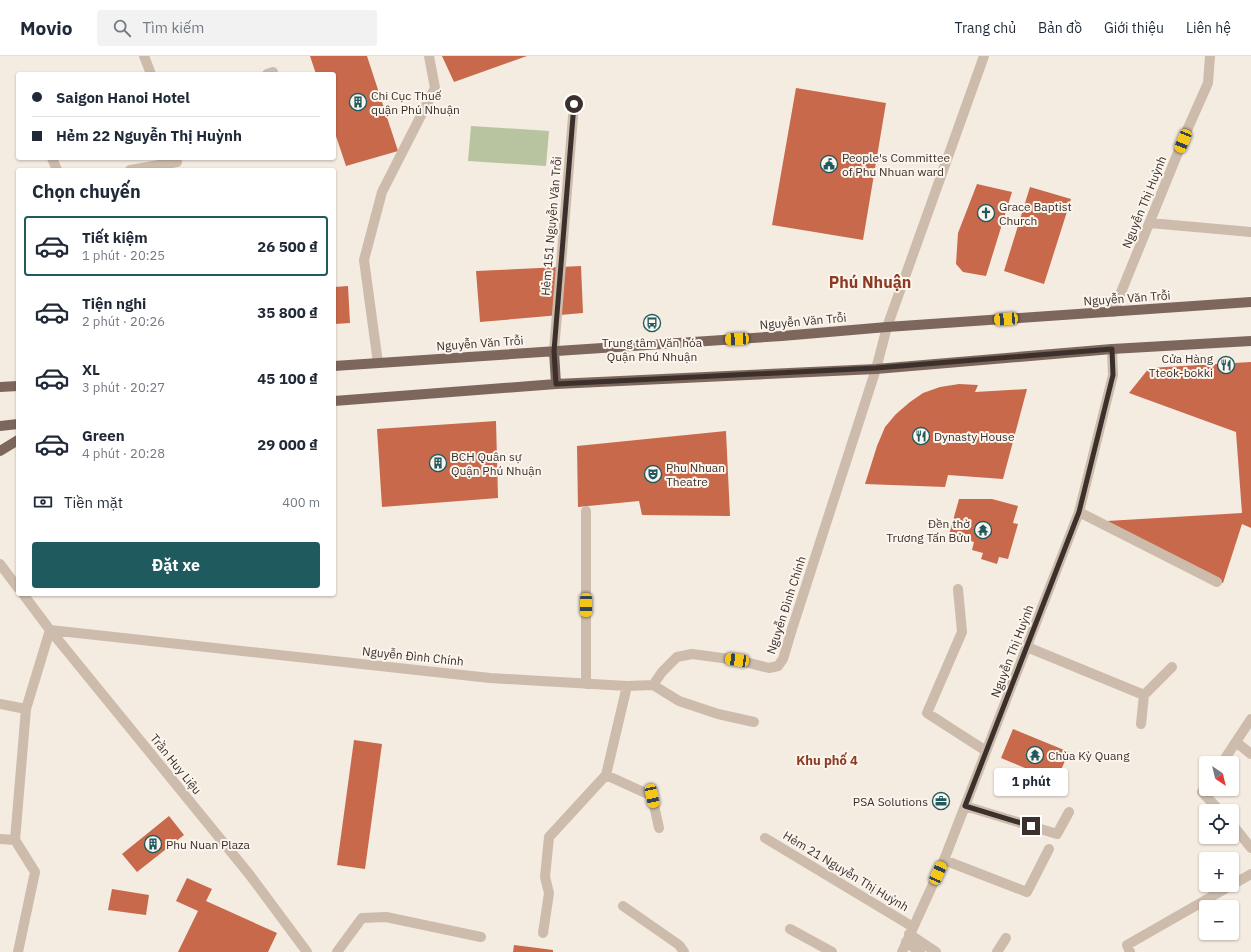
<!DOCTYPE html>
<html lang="vi">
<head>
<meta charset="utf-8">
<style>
	body { margin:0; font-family:"IBM Plex Sans",sans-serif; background:#f2f2f3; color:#1f2937; height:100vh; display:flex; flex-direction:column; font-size:15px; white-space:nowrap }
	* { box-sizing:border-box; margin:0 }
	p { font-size:13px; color:#747a83 }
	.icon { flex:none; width:22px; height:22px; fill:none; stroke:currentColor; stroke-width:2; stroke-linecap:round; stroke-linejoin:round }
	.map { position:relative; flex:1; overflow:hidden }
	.panel { position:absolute; left:16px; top:112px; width:320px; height:428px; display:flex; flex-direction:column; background:#fff; border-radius:4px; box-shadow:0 1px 3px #0004 }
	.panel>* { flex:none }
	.top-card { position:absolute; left:16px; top:16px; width:320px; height:88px; border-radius:4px; box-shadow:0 1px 3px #0004; display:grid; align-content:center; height:88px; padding:0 16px; background:#fff }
	.needle { width:26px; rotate:145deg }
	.buttons { position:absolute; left:1199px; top:700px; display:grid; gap:8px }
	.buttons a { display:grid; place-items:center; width:40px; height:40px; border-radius:4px; background:#fff; box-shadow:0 1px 3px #0004; font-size:20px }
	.end { position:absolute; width:18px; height:18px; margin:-9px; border:5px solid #3b302b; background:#fff; box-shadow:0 0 0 2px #fff }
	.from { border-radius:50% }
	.bubble { position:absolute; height:28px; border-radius:4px; background:#fff; box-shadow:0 1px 3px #0004; font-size:13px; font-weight:800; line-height:28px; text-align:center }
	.car { position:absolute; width:12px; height:24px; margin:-12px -6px; border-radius:5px; box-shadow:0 0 3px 1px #0007; background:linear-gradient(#f5c518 24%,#345 0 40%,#f5c518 0 76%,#345 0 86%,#f5c518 0) }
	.top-card b { display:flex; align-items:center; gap:14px; height:38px; font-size:15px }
	.top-card b+b { border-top:1px solid #e0e1e3 }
	.top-card i { width:10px; height:10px; background:#1f2937 }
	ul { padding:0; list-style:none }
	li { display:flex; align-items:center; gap:12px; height:60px; margin:0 8px 6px; padding:0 8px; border:2px solid transparent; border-radius:4px }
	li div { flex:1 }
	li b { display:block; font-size:15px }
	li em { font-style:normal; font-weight:800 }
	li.active { border-color:#1f5a5e }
	li>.icon { width:36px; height:36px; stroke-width:1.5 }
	h2 { padding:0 16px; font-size:18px; line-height:48px }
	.pay { display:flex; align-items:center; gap:10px; height:44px; padding:0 16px; font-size:15px }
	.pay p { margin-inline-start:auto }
	.primary-button { display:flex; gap:8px; margin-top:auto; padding:8px 16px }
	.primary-button a { flex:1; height:46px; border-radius:4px; background:#1f5a5e; color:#fff; font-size:16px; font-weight:800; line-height:46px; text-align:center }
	header { display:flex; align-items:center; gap:24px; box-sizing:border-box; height:56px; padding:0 20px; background:#fff; border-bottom:1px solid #e0e1e3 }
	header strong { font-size:19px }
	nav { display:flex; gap:22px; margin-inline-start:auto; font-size:14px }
	.search { width:280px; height:36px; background:#f2f2f3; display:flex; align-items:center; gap:10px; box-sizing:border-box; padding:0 14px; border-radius:4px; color:#747a83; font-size:15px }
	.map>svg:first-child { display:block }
	.green { fill:#b8c4a0 }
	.building { fill:#c8694b }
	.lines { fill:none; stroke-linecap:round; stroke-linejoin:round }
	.minor { stroke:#cdbbac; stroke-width:10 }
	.major { stroke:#7d675c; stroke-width:10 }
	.route { stroke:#3b302b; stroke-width:5 }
	.labels { text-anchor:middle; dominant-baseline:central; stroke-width:4; stroke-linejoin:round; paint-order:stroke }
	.poi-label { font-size:12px; fill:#3b302b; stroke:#fbf5ee; text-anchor:start }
	.street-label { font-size:12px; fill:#3b302b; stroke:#fbf5ee }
	.neighbourhood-label { font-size:13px; font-weight:bold; fill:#8c3b22; stroke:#fbf5ee }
	.district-label { font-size:16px; font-weight:bold; fill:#8c3b22; stroke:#fbf5ee }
</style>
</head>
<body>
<header>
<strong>Movio</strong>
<div class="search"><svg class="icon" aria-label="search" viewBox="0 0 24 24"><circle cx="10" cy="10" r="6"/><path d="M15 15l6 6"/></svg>Tìm kiếm</div>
<nav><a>Trang chủ</a><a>Bản đồ</a><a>Giới thiệu</a><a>Liên hệ</a></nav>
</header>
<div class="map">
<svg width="1251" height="896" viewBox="0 0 1251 896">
	<rect width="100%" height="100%" fill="#f4ebe1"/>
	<path class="green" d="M 471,70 L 549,75 L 546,110 L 468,105 Z"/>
	<path class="building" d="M 310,0 L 367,0 L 398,95 L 346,110 L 334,74 L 334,18 L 316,18 Z
		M 442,0 L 527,0 L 454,26 Z
		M 796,32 L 886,47 L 863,184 L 772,169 Z
		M 977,128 L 1012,136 L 986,220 L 963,216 L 956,208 L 958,177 Z
		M 1030,131 L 1071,143 L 1044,228 L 1004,215 Z
		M 581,210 L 583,257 L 480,266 L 476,215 Z
		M 348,230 L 350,267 L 334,268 L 334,231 Z
		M 1251,306 L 1251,472 L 1242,468 L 1223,527 L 1107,465 L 1242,457 L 1236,376 L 1129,337 L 1149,312 Z
		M 959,328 L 978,329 L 975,336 L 1027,333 L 1003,423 L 948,419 L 945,431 L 865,428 L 877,390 L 885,371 L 896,358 L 910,346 L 923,337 L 940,331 Z
		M 496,365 L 498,442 L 382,451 L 377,373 Z
		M 726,375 L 730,460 L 642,459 L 639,445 L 578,451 L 577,390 Z
		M 959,443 L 992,443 L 1018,450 L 1013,467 L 1018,468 L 1008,503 L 999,501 L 997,508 L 981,503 L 983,497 L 972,494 L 974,486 L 949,479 Z
		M 1013,673 L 1069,696 L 1056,725 L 1001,702 Z
		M 354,684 L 382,688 L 365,813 L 337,809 Z
		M 169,760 L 184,779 L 137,816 L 122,798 Z
		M 187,822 L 212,833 L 206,845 L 277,877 L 268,896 L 178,896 L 198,855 L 176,845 Z
		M 112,833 L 149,839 L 146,859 L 108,854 Z
		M 514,889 L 553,894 L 553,896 L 513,896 Z"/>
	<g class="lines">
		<path class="minor" d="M 144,0 L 151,18
			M 267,18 L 273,16
			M 52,102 L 57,114
			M 130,114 L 177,106
			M 1150,167 L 1251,176
			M 1113,256 L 1188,72 L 1208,27 L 1210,0
			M 554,295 L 574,48
			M 378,307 L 364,204 L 382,136 L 435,32 L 429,0
			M 586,455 L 586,628
			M 1079,456 L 1217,526
			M 0,508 L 18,532
			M 958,533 L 962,576 L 927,657 L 986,695
			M 23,538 L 50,574 L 249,818 L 307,896
			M 50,574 L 490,622 L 627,630 L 653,629 L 662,616 L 677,601 L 692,598 L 737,604 L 769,612 L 778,610 L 783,603 L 792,573 L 876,313 L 887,271 L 984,0
			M 1027,591 L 1144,639
			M 653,629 L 679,645 L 718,658 L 754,666
			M 0,648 L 26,653
			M 1141,668 L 1144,639 L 1172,611
			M 1236,686 L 1251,698
			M 1222,707 L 1251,663
			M 606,719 L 652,740 L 659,772
			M 1206,730 L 1202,736 L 1220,755
			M 965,750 L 1057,778 L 1069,756
			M 1232,768 L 1251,792
			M 765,782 L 913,871
			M 0,783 L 15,784
			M 944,804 L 1027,836 L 1049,793
			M 623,850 L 679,889 L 684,896
			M 790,873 L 832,896
			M 543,877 L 549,837 L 545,821 L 549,781 L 606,719 L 627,630
			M 909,878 L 936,896
			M 906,886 L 920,896
			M 18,896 L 35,816 L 15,784 L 26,653 L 50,574
			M 337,896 L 362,862 L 386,861 L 481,881
			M 902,896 L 944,804 L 1079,456 L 1113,319 L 1112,293
			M 997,896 L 1006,882
			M 1130,896 L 1127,889 L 1251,818"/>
		<path class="major" d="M 554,295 L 556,328
			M 334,310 L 782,280 L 887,271 L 1251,246
			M 0,331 L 18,330
			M 334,345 L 556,328 L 876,313 L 1112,293 L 1251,285
			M 0,370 L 18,368
			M 0,395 L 18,384"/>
	</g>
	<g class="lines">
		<path class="route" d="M 574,48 L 554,295 L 556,328 L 876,312 L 1112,293 L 1113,319 L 1079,456 L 965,750 L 1031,770"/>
	</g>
	<defs>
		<g id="building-ring" transform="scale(0.9)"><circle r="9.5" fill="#fbf5ee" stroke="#1f5a5e" stroke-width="1.5"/><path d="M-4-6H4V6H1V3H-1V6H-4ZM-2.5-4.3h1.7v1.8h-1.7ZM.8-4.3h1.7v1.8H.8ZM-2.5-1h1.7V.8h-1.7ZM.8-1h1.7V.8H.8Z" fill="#1f5a5e"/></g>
		<g id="civic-ring" transform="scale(0.9)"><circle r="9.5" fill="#fbf5ee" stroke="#1f5a5e" stroke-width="1.5"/><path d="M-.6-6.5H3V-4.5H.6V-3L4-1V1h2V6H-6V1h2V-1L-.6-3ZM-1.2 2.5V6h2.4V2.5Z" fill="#1f5a5e"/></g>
		<g id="church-ring" transform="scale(0.9)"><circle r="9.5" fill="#fbf5ee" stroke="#1f5a5e" stroke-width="1.5"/><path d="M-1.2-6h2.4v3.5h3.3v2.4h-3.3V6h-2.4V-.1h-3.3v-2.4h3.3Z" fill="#1f5a5e"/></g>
		<g id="bus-ring" transform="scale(0.9)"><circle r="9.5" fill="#fbf5ee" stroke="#1f5a5e" stroke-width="1.5"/><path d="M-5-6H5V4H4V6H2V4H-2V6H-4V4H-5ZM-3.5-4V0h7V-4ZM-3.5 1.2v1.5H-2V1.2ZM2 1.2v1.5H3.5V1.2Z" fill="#1f5a5e"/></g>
		<g id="restaurant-ring" transform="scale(0.9)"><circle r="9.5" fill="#fbf5ee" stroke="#1f5a5e" stroke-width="1.5"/><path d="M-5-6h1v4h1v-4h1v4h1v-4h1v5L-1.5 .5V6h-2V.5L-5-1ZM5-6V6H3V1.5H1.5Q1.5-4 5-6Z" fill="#1f5a5e"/></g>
		<g id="theatre-ring" transform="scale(0.9)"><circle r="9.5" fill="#fbf5ee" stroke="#1f5a5e" stroke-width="1.5"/><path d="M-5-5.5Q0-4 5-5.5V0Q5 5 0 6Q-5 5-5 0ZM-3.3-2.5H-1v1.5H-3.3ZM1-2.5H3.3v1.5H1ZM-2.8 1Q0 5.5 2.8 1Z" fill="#1f5a5e"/></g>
		<g id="temple-ring" transform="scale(0.9)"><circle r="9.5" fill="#fbf5ee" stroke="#1f5a5e" stroke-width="1.5"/><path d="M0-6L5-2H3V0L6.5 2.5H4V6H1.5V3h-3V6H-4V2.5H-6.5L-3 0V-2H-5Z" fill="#1f5a5e"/></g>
		<g id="office-ring" transform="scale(0.9)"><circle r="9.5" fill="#fbf5ee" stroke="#1f5a5e" stroke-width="1.5"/><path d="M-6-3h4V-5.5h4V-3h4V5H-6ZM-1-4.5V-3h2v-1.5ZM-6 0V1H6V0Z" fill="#1f5a5e"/></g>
	</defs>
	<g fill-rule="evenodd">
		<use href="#building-ring" x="358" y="46"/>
		<use href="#civic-ring" x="829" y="108"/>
		<use href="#church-ring" x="986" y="157"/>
		<use href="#bus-ring" x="652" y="267"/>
		<use href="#restaurant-ring" x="1226" y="309"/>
		<use href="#restaurant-ring" x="921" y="380"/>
		<use href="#building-ring" x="438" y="407"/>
		<use href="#theatre-ring" x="653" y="418"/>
		<use href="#temple-ring" x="983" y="474"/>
		<use href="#temple-ring" x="1035" y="699"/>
		<use href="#office-ring" x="941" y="745"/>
		<use href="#building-ring" x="153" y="788"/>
	</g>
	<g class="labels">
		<g class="poi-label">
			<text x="371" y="39">Chi Cục Thuế<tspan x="371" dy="14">quận Phú Nhuận</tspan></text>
			<text x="842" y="101">People's Committee<tspan x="842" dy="14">of Phu Nhuan ward</tspan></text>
			<text x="999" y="150">Grace Baptist<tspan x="999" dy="14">Church</tspan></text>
			<text x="652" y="286" text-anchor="middle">Trung tâm Văn hóa<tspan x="652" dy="14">Quận Phú Nhuận</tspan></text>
			<text x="1213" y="302" text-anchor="end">Cửa Hàng<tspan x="1213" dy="14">Tteok-bokki</tspan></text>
			<text x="934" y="380">Dynasty House</text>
			<text x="451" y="400">BCH Quân sự<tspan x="451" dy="14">Quận Phú Nhuận</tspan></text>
			<text x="666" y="411">Phu Nhuan<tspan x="666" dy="14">Theatre</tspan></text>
			<text x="970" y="467" text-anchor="end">Đền thờ<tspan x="970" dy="14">Trương Tấn Bửu</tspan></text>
			<text x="1048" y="699">Chùa Kỳ Quang</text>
			<text x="928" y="745" text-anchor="end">PSA Solutions</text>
			<text x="166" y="788">Phu Nuan Plaza</text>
		</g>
		<g class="street-label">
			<text transform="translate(1144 146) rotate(-68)">Nguyễn Thị Huỳnh</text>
			<text transform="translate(551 170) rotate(-85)">Hẻm 151 Nguyễn Văn Trỗi</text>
			<text transform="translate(1127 242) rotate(-4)">Nguyễn Văn Trỗi</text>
			<text transform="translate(803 265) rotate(-5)">Nguyễn Văn Trỗi</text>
			<text transform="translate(480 287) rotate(-4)">Nguyễn Văn Trỗi</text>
			<text transform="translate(786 549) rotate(-72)">Nguyễn Đình Chính</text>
			<text transform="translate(1012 595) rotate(-69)">Nguyễn Thị Huỳnh</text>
			<text transform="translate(413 600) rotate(6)">Nguyễn Đình Chính</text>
			<text transform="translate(176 708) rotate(51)">Trần Huy Liệu</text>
			<text transform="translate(846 815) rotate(31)">Hẻm 21 Nguyễn Thị Huỳnh</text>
		</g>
		<g class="neighbourhood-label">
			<text x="827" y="704">Khu phố 4</text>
		</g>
		<g class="district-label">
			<text x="870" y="226">Phú Nhuận</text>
		</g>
	</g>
</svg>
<div class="buttons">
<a><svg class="needle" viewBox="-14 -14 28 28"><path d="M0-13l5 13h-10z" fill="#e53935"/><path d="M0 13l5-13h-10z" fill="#747a83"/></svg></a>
<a><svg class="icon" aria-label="locate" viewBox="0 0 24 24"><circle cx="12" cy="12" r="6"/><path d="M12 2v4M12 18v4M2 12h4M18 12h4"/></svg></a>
<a>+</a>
<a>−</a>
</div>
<i class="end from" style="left:574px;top:48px"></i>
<i class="end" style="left:1031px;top:770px"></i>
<div class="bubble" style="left:994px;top:712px;width:74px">1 phút</div>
<i class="car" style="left:1183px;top:85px;rotate:202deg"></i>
<i class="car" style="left:1006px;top:263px;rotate:266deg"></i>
<i class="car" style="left:737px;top:283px;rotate:267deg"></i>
<i class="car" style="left:586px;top:549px;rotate:180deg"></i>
<i class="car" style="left:737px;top:604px;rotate:278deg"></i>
<i class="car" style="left:652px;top:740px;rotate:168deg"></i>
<i class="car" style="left:938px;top:817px;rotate:24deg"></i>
<div class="top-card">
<b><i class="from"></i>Saigon Hanoi Hotel</b>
<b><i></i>Hẻm 22 Nguyễn Thị Huỳnh</b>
</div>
<section class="panel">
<h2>Chọn chuyến</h2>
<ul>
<li class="active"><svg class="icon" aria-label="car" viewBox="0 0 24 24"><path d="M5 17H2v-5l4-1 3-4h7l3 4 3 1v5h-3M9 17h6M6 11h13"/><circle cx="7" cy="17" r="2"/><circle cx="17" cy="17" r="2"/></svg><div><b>Tiết kiệm</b><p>1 phút · 20:25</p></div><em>26 500 ₫</em></li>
<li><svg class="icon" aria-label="car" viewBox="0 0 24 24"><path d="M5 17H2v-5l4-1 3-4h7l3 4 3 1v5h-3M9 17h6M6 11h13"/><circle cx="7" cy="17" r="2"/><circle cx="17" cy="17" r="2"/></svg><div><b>Tiện nghi</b><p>2 phút · 20:26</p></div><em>35 800 ₫</em></li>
<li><svg class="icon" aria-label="car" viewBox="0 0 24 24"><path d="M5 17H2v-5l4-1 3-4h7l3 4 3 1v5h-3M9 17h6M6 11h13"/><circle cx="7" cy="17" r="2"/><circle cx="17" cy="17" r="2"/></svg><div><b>XL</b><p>3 phút · 20:27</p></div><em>45 100 ₫</em></li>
<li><svg class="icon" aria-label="car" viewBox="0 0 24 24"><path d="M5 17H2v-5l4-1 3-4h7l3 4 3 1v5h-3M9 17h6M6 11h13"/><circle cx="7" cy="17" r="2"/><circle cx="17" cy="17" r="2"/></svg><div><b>Green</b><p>4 phút · 20:28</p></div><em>29 000 ₫</em></li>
</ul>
<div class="pay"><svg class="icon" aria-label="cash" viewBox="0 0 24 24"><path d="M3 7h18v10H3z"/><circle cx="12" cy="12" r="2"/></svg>Tiền mặt<p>400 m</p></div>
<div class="primary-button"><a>Đặt xe</a></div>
</section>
</div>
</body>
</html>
